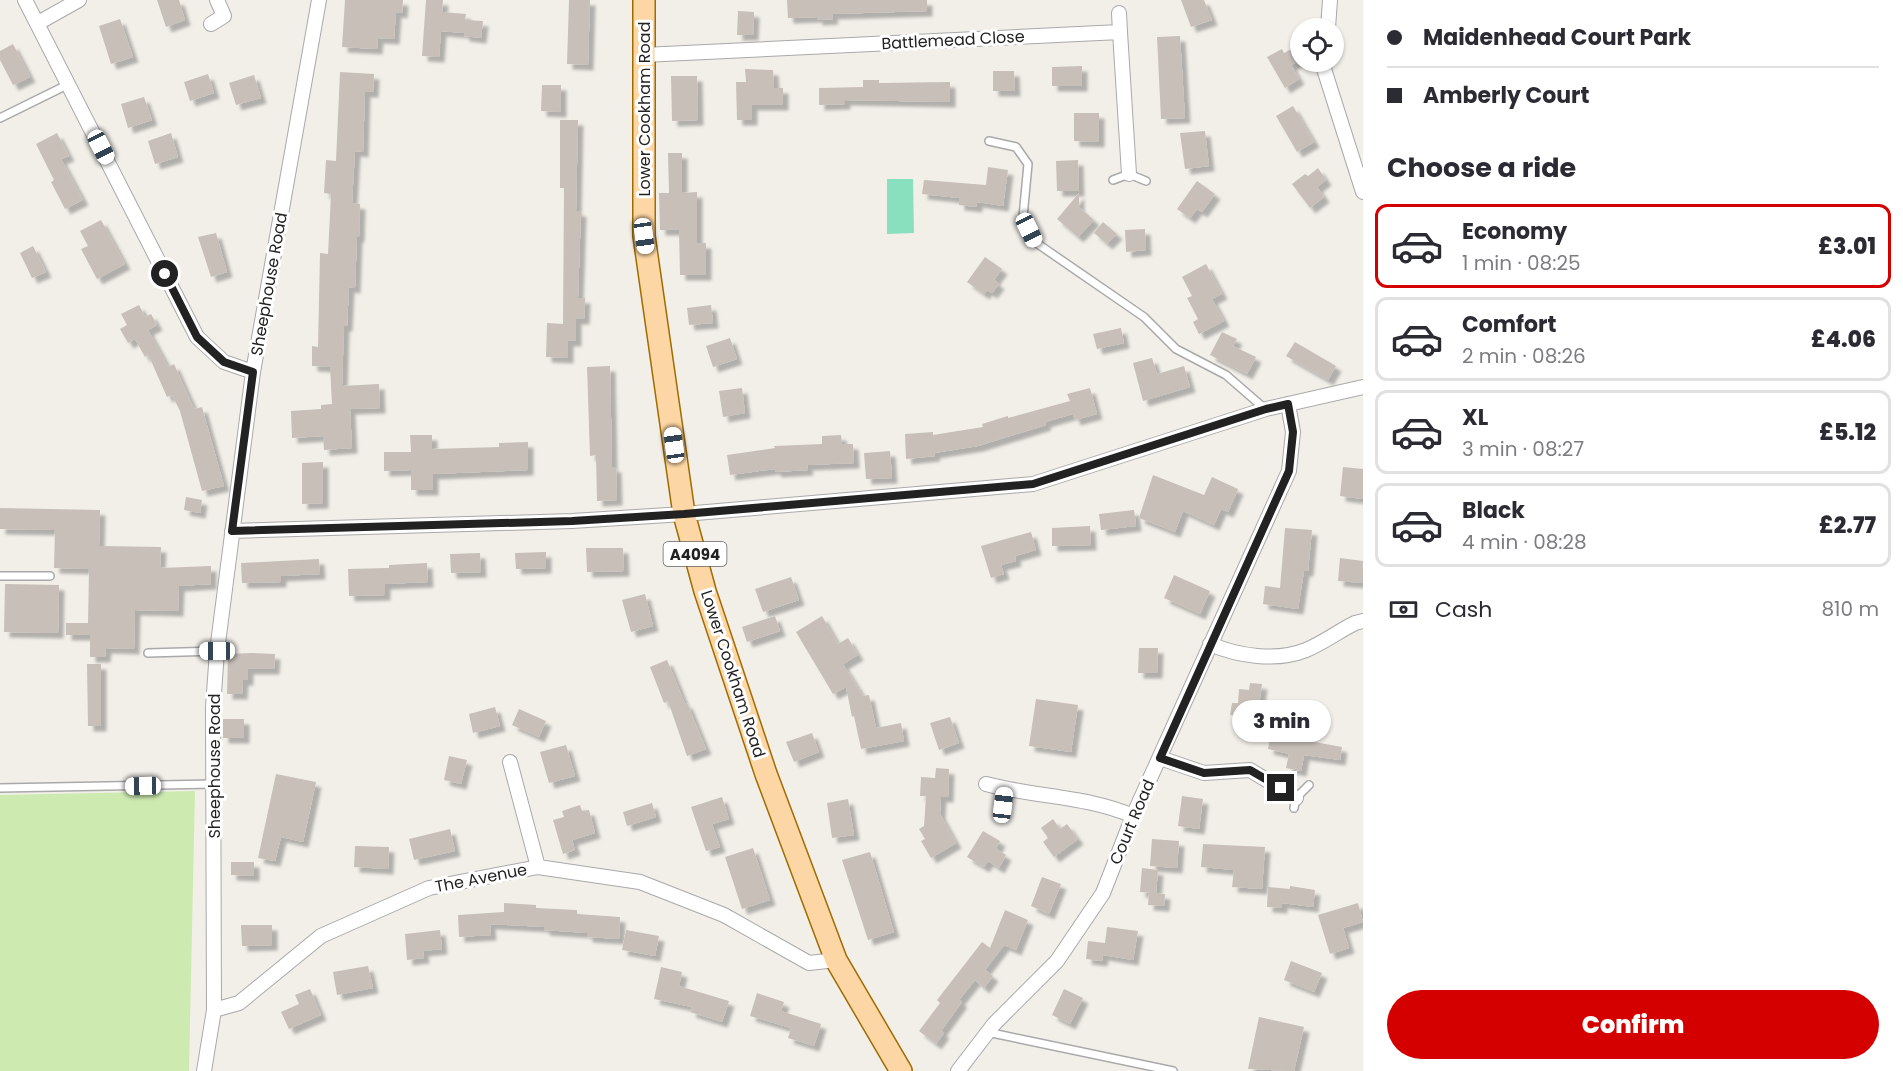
<!DOCTYPE html>
<html lang="en">
<head>
<meta charset="utf-8">
<style>
	body { margin:0; font-family:Poppins,sans-serif; background:#f2f2f3; color:#2b2b33; height:100vh; display:flex; flex-direction:column; font-size:22px; white-space:nowrap }
	* { box-sizing:border-box; margin:0 }
	p { font-size:20px; color:#7c7c81 }
	.icon { flex:none; width:33px; height:33px; fill:none; stroke:currentColor; stroke-width:2; stroke-linecap:round; stroke-linejoin:round }
	.map { position:relative; flex:1; overflow:hidden }
	.side { display:flex; flex-direction:column; background:#fff; width:540px }
	.side>* { flex:none }
	.hud { display:grid; align-content:center; height:132px; padding:0 24px; background:#fff }
	.fabs { position:absolute; left:1290px; top:18px; display:grid; gap:12px }
	.fabs a { display:grid; place-items:center; width:54px; height:54px; border-radius:50%; background:#fff; box-shadow:0 2px 4px #0004; font-size:30px }
	.end { position:absolute; width:27px; height:27px; margin:-14px; border:8px solid #222; background:#fff; box-shadow:0 0 0 3px #fff }
	.from { border-radius:50% }
	.bubble { position:absolute; height:42px; border-radius:21px; background:#fff; box-shadow:0 2px 4px #0004; font-size:20px; font-weight:800; line-height:42px; text-align:center }
	.car { position:absolute; width:18px; height:36px; margin:-18px -9px; border-radius:8px; box-shadow:0 0 4px 2px #0007; background:linear-gradient(#fff 24%,#345 0 40%,#fff 0 76%,#345 0 86%,#fff 0) }
	.hud b { display:flex; align-items:center; gap:21px; height:57px; font-size:22px }
	.hud b+b { border-top:2px solid #e1e1e2 }
	.hud i { width:15px; height:15px; background:#2b2b33 }
	ul { padding:0; list-style:none }
	li { display:flex; align-items:center; gap:18px; height:84px; margin:0 12px 9px; padding:0 12px; border:3px solid #e1e1e2; border-radius:12px }
	li div { flex:1 }
	li b { display:block; font-size:22px }
	li em { font-style:normal; font-weight:800 }
	li.active { border-color:#d40000 }
	li>.icon { width:54px; height:54px; stroke-width:1.5 }
	h2 { padding:0 24px; font-size:27px; line-height:72px }
	.pay { display:flex; align-items:center; gap:15px; height:66px; padding:0 24px; font-size:22px }
	.pay p { margin-inline-start:auto }
	.primary-button { display:flex; gap:12px; margin-top:auto; padding:12px 24px }
	.primary-button a { flex:1; height:69px; border-radius:36px; background:#d40000; color:#fff; font-size:24px; font-weight:800; line-height:69px; text-align:center }
	main { display:flex; flex:1; min-height:0 }
	.map>svg:first-child { display:block }
	.grass { fill:#cdebb0 }
	.pitch { fill:#88e0be }
	.building { fill:#c7bfb8; filter:url(#shadow) }
	.lines { fill:none; stroke-linecap:round; stroke-linejoin:round }
	.lane-casing { stroke:#a9a9a9; stroke-width:10 }
	.street-casing { stroke:#a9a9a9; stroke-width:16 }
	.primary-casing { stroke:#a06b00; stroke-width:24 }
	.lane { stroke:#fff; stroke-width:7 }
	.street { stroke:#fff; stroke-width:14 }
	.primary { stroke:#fcd6a4; stroke-width:21 }
	.route { stroke:#222; stroke-width:8 }
	.labels { text-anchor:middle; dominant-baseline:central; stroke-width:6; stroke-linejoin:round; paint-order:stroke }
	.shield { fill:#fff; stroke:#646464; stroke-width:1.5 }
	.shield-label { font-size:15px; font-weight:bold; fill:#222 }
	.street-label { font-size:16px; fill:#222; stroke:#fff }
</style>
</head>
<body>
<main>
<div class="map">
<svg width="1363" height="1071" viewBox="0 0 1363 1071">
	<defs>
		<filter id="shadow"><feDropShadow dx="5.5" dy="5.5" stdDeviation="1.5" flood-color="#0004"/></filter>
	</defs>
	<rect width="100%" height="100%" fill="#f2efe9"/>
	<path class="grass" d="M 195,791 L 189,1071 L 0,1071 L 0,795 Z"/>
	<path class="pitch" d="M 887,179 L 913,179 L 914,233 L 887,234 Z"/>
	<path class="building" d="M 157,0 L 179,0 L 185,20 L 166,27 Z
		M 345,0 L 403,0 L 402,13 L 396,12 L 394,39 L 378,38 L 377,49 L 342,47 Z
		M 426,0 L 443,0 L 442,12 L 466,14 L 465,20 L 483,21 L 481,38 L 464,36 L 464,33 L 441,31 L 439,57 L 422,56 Z
		M 569,0 L 590,0 L 588,65 L 567,64 Z
		M 787,0 L 927,0 L 927,11 L 832,14 L 833,19 L 817,20 L 817,17 L 788,18 Z
		M 1181,0 L 1204,0 L 1212,20 L 1191,27 Z
		M 738,11 L 754,12 L 753,35 L 737,35 Z
		M 120,19 L 133,57 L 111,64 L 99,26 Z
		M 1180,36 L 1185,118 L 1161,119 L 1157,37 Z
		M 13,44 L 30,77 L 13,85 L 0,60 L 0,51 Z
		M 1293,48 L 1300,60 L 1291,65 L 1299,79 L 1285,88 L 1267,57 L 1282,49 L 1284,53 Z
		M 1082,66 L 1082,86 L 1052,86 L 1052,67 Z
		M 745,69 L 773,70 L 774,88 L 783,88 L 783,105 L 752,105 L 752,120 L 737,120 L 736,82 L 746,82 Z
		M 993,71 L 1014,71 L 1015,91 L 993,91 Z
		M 340,72 L 374,74 L 373,92 L 365,92 L 363,152 L 355,151 L 352,203 L 360,204 L 359,237 L 357,237 L 355,288 L 349,287 L 347,326 L 344,326 L 342,386 L 379,384 L 380,408 L 350,409 L 352,448 L 324,450 L 323,436 L 292,438 L 291,411 L 321,409 L 321,405 L 332,404 L 330,367 L 312,366 L 312,346 L 318,347 L 320,253 L 328,254 L 331,194 L 324,193 L 326,160 L 336,161 Z
		M 208,74 L 214,93 L 190,101 L 184,82 Z
		M 254,75 L 261,98 L 236,105 L 229,83 Z
		M 671,76 L 697,76 L 698,120 L 672,121 Z
		M 863,80 L 879,80 L 879,83 L 950,82 L 950,102 L 845,100 L 845,104 L 819,105 L 819,88 L 863,87 Z
		M 542,85 L 561,85 L 561,112 L 541,111 Z
		M 144,97 L 152,120 L 128,128 L 121,104 Z
		M 1293,106 L 1314,142 L 1297,152 L 1276,116 Z
		M 1074,113 L 1099,113 L 1099,142 L 1074,141 Z
		M 560,120 L 578,120 L 576,211 L 581,211 L 578,298 L 585,298 L 584,319 L 576,319 L 576,341 L 568,341 L 568,358 L 546,357 L 547,323 L 563,324 L 564,188 L 560,188 Z
		M 1205,131 L 1209,166 L 1185,169 L 1180,133 Z
		M 57,133 L 69,156 L 61,159 L 83,200 L 65,209 L 51,182 L 54,180 L 36,144 Z
		M 171,133 L 178,157 L 155,164 L 148,141 Z
		M 668,153 L 682,153 L 682,193 L 697,192 L 697,243 L 706,243 L 706,275 L 680,275 L 679,230 L 660,230 L 659,193 L 669,193 Z
		M 1078,160 L 1079,191 L 1057,191 L 1056,161 Z
		M 988,167 L 1008,170 L 1003,206 L 977,202 L 977,207 L 959,205 L 959,198 L 922,194 L 924,180 L 986,185 Z
		M 1318,168 L 1326,180 L 1317,187 L 1324,197 L 1310,208 L 1292,184 L 1305,174 L 1308,176 Z
		M 1197,181 L 1215,194 L 1202,212 L 1197,209 L 1190,218 L 1177,209 Z
		M 1079,193 L 1079,207 L 1094,220 L 1078,237 L 1057,219 Z
		M 101,220 L 125,264 L 97,279 L 81,249 L 88,246 L 80,231 Z
		M 1103,222 L 1117,234 L 1107,244 L 1094,233 Z
		M 1145,229 L 1146,250 L 1126,252 L 1125,230 Z
		M 216,233 L 227,272 L 211,277 L 198,237 Z
		M 33,246 L 46,272 L 32,278 L 20,253 Z
		M 985,257 L 1002,269 L 994,280 L 999,284 L 992,293 L 987,290 L 984,294 L 967,282 Z
		M 1206,264 L 1222,294 L 1212,299 L 1224,321 L 1199,334 L 1193,322 L 1198,319 L 1187,298 L 1192,296 L 1182,277 Z
		M 139,305 L 145,317 L 151,314 L 157,325 L 148,330 L 168,367 L 174,364 L 194,409 L 202,407 L 224,486 L 202,491 L 180,411 L 172,395 L 167,397 L 148,354 L 145,357 L 135,339 L 128,343 L 120,329 L 127,325 L 121,314 Z
		M 711,305 L 713,323 L 689,325 L 687,308 Z
		M 1121,328 L 1124,343 L 1097,349 L 1093,334 Z
		M 1222,332 L 1237,339 L 1233,346 L 1256,357 L 1247,374 L 1210,355 Z
		M 730,338 L 737,359 L 713,367 L 706,346 Z
		M 1295,342 L 1336,366 L 1328,380 L 1286,356 Z
		M 1152,358 L 1157,374 L 1184,366 L 1190,387 L 1143,401 L 1133,363 Z
		M 610,366 L 612,467 L 616,467 L 617,500 L 597,501 L 596,455 L 590,456 L 587,367 Z
		M 742,388 L 745,413 L 723,417 L 719,391 Z
		M 1090,388 L 1097,414 L 1075,420 L 1073,414 L 1045,422 L 1046,425 L 978,446 L 934,453 L 935,456 L 906,459 L 905,434 L 933,432 L 933,435 L 983,427 L 982,424 L 1008,416 L 1008,418 L 1070,401 L 1067,394 Z
		M 410,435 L 432,435 L 432,449 L 499,447 L 499,443 L 528,442 L 528,470 L 433,474 L 433,490 L 411,490 L 411,470 L 384,471 L 384,452 L 411,452 Z
		M 841,435 L 842,444 L 853,444 L 854,463 L 807,465 L 808,470 L 776,472 L 775,469 L 730,475 L 727,455 L 775,448 L 774,446 L 822,444 L 822,436 Z
		M 890,451 L 892,478 L 866,479 L 864,453 Z
		M 323,462 L 323,503 L 302,504 L 302,463 Z
		M 1343,467 L 1363,469 L 1363,499 L 1340,496 Z
		M 1153,475 L 1204,495 L 1212,477 L 1238,489 L 1228,512 L 1221,509 L 1214,525 L 1183,511 L 1175,532 L 1139,518 Z
		M 186,497 L 202,500 L 200,513 L 184,510 Z
		M 0,508 L 100,510 L 99,546 L 161,547 L 160,568 L 211,566 L 211,584 L 179,586 L 178,611 L 135,610 L 134,649 L 106,648 L 105,657 L 90,657 L 90,635 L 66,635 L 66,623 L 88,623 L 89,569 L 54,568 L 55,530 L 0,529 Z
		M 1134,510 L 1136,526 L 1101,530 L 1099,514 Z
		M 1090,526 L 1091,545 L 1052,546 L 1052,528 Z
		M 1285,528 L 1312,530 L 1308,571 L 1304,571 L 1298,609 L 1263,604 L 1265,586 L 1280,588 Z
		M 1031,532 L 1036,550 L 1015,556 L 1016,561 L 1001,565 L 1004,574 L 991,578 L 981,546 Z
		M 586,548 L 623,548 L 624,571 L 587,572 Z
		M 546,552 L 546,568 L 516,569 L 515,553 Z
		M 480,553 L 481,572 L 451,573 L 450,554 Z
		M 1340,558 L 1363,561 L 1363,583 L 1338,581 Z
		M 319,559 L 320,574 L 281,576 L 281,582 L 242,583 L 241,563 Z
		M 427,563 L 428,582 L 385,584 L 385,595 L 349,596 L 348,569 L 389,568 L 389,565 Z
		M 1174,575 L 1210,591 L 1200,614 L 1164,598 Z
		M 791,577 L 799,600 L 763,612 L 755,589 Z
		M 5,584 L 59,585 L 58,633 L 4,632 Z
		M 645,594 L 653,626 L 631,632 L 622,600 Z
		M 775,616 L 780,631 L 747,642 L 742,627 Z
		M 822,616 L 838,644 L 848,638 L 858,655 L 843,664 L 863,696 L 869,695 L 876,728 L 901,723 L 904,741 L 861,749 L 854,716 L 852,717 L 846,687 L 833,694 L 796,632 Z
		M 1139,648 L 1158,648 L 1157,673 L 1138,673 Z
		M 252,653 L 275,654 L 274,669 L 248,669 L 248,680 L 243,680 L 242,694 L 227,694 L 228,654 Z
		M 667,660 L 685,704 L 687,703 L 706,749 L 687,756 L 668,701 L 664,703 L 650,667 Z
		M 87,664 L 101,664 L 101,726 L 88,726 Z
		M 1250,683 L 1262,684 L 1259,706 L 1269,707 L 1267,719 L 1230,715 L 1232,703 L 1238,703 L 1239,689 L 1249,690 Z
		M 1036,699 L 1078,705 L 1071,752 L 1029,746 Z
		M 495,707 L 500,726 L 473,733 L 469,714 Z
		M 519,709 L 546,721 L 539,737 L 512,725 Z
		M 950,717 L 959,743 L 939,750 L 930,723 Z
		M 223,719 L 244,719 L 244,738 L 223,738 Z
		M 812,733 L 819,752 L 794,762 L 786,742 Z
		M 1271,734 L 1342,747 L 1340,760 L 1304,755 L 1301,771 L 1286,768 L 1289,754 L 1268,749 Z
		M 566,745 L 575,776 L 549,783 L 540,752 Z
		M 449,756 L 467,760 L 461,784 L 444,780 Z
		M 936,768 L 949,769 L 948,797 L 941,797 L 940,814 L 956,843 L 931,858 L 921,841 L 925,839 L 919,829 L 924,826 L 926,796 L 920,796 L 921,777 L 935,778 Z
		M 276,774 L 316,782 L 303,842 L 281,837 L 275,861 L 258,858 Z
		M 1182,796 L 1203,799 L 1199,829 L 1178,826 Z
		M 722,797 L 729,819 L 712,824 L 720,847 L 706,851 L 691,807 Z
		M 848,799 L 854,835 L 832,838 L 827,803 Z
		M 652,803 L 656,817 L 627,826 L 623,812 Z
		M 580,805 L 582,811 L 589,810 L 595,833 L 572,840 L 575,850 L 563,854 L 553,820 L 564,817 L 562,811 Z
		M 1053,819 L 1060,829 L 1067,824 L 1078,839 L 1054,857 L 1043,842 L 1048,838 L 1041,828 Z
		M 450,829 L 455,851 L 414,860 L 409,839 Z
		M 983,831 L 1000,841 L 996,849 L 1006,855 L 999,868 L 988,861 L 984,867 L 967,857 Z
		M 1152,839 L 1179,841 L 1177,868 L 1150,866 Z
		M 1203,844 L 1265,847 L 1262,889 L 1232,887 L 1234,870 L 1201,867 Z
		M 355,846 L 389,847 L 388,869 L 354,867 Z
		M 753,848 L 770,900 L 742,909 L 725,857 Z
		M 870,852 L 894,932 L 868,940 L 842,860 Z
		M 231,862 L 254,862 L 254,876 L 231,875 Z
		M 1142,868 L 1158,870 L 1156,893 L 1165,894 L 1164,906 L 1148,905 L 1149,893 L 1155,893 L 1140,892 Z
		M 1042,877 L 1061,884 L 1049,914 L 1031,906 Z
		M 1290,886 L 1315,890 L 1313,907 L 1282,903 L 1282,908 L 1267,907 L 1268,887 L 1290,889 Z
		M 504,903 L 536,905 L 536,908 L 577,910 L 577,914 L 620,917 L 619,939 L 587,937 L 587,933 L 544,930 L 544,927 L 490,924 L 491,935 L 459,937 L 458,915 L 504,912 Z
		M 1358,903 L 1363,922 L 1343,928 L 1349,948 L 1330,954 L 1318,915 Z
		M 1005,910 L 1028,920 L 1016,950 L 1004,945 L 985,970 L 993,976 L 984,988 L 975,980 L 959,1000 L 962,1002 L 941,1031 L 944,1033 L 936,1044 L 919,1031 L 940,1003 L 937,1000 L 982,942 L 990,948 Z
		M 241,925 L 272,925 L 272,945 L 242,946 Z
		M 1107,927 L 1138,931 L 1133,960 L 1103,955 L 1102,961 L 1086,959 L 1088,941 L 1105,943 Z
		M 440,930 L 442,949 L 423,951 L 424,958 L 407,960 L 405,934 Z
		M 626,930 L 659,936 L 655,956 L 622,950 Z
		M 1291,961 L 1322,973 L 1314,992 L 1284,980 Z
		M 368,966 L 373,988 L 337,995 L 333,972 Z
		M 661,967 L 682,972 L 679,986 L 729,1001 L 722,1022 L 690,1012 L 692,1007 L 654,999 Z
		M 310,989 L 321,1015 L 289,1029 L 281,1012 L 299,1004 L 295,995 Z
		M 1064,989 L 1083,998 L 1070,1024 L 1052,1015 Z
		M 757,993 L 784,1002 L 781,1011 L 821,1024 L 814,1046 L 788,1038 L 791,1028 L 750,1016 Z
		M 1259,1017 L 1304,1027 L 1294,1071 L 1248,1069 Z"/>
	<g class="lines">
		<g class="lane-casing">
			<path id="lane" d="M 0,118 L 69,84
				M 989,141 L 1016,147 L 1028,164 L 1023,217 L 1035,242 L 1144,317 L 1176,349 L 1226,375 L 1264,408
				M 1113,180 L 1129,174 L 1146,181
				M 0,576 L 50,576
				M 148,653 L 217,651
				M 0,788 L 214,784
				M 1294,808 L 1296,798 L 1309,785
				M 987,1032 L 1173,1071"/>
		</g>
		<g class="street-casing">
			<path id="street" d="M 25,0 L 197,337 L 224,362 L 253,372
				M 1119,13 L 1120,32
				M 38,23 L 79,0
				M 211,24 L 224,16 L 217,0
				M 1328,28 L 1330,0
				M 643,55 L 1120,32 L 1129,174
				M 1325,62 L 1324,69 L 1363,192
				M 232,531 L 572,521 L 684,514 L 1033,484 L 1266,409 L 1363,387
				M 1210,644 C 1238,656 1276,662 1306,650 C 1323,643 1339,631 1355,623 L 1363,621
				M 1160,758 L 1204,773 L 1250,770 L 1296,798
				M 510,762 L 538,867
				M 986,784 C 1034,797 1088,796 1133,816
				M 1003,805 L 1005,789
				M 214,1010 L 239,1003 L 321,936 L 429,888 L 538,867 L 640,882 L 724,915 L 809,963 L 836,960
				M 204,1071 L 214,1010 L 213,707 L 217,651 L 253,372 L 319,0
				M 958,1071 L 994,1024 L 1057,961 L 1103,893 L 1133,816 L 1289,471 L 1293,432 L 1288,404"/>
		</g>
		<g class="primary-casing">
			<path id="primary" d="M 644,0 L 644,236 L 684,514 L 705,591 L 766,774 L 836,960 L 901,1071"/>
		</g>
		<use href="#lane" class="lane"/>
		<use href="#street" class="street"/>
		<use href="#primary" class="primary"/>
	</g>
	<g class="lines">
		<path class="route" d="M 165,274 L 197,337 L 224,362 L 253,372 L 232,531 L 572,521 L 684,514 L 1033,484 L 1266,409 L 1288,404 L 1293,432 L 1289,471 L 1160,758 L 1204,773 L 1250,770 L 1281,788"/>
	</g>
	<g class="labels">
		<rect class="shield" x="663.5" y="542" width="63" height="24" rx="4.5"/>
		<g class="shield-label">
			<text x="695" y="554">A4094</text>
		</g>
		<g class="street-label">
			<text transform="translate(953 40) rotate(-3)">Battlemead Close</text>
			<text transform="translate(644 109) rotate(-90)">Lower Cookham Road</text>
			<text transform="translate(269 284) rotate(-80)">Sheephouse Road</text>
			<text transform="translate(733 674) rotate(72)">Lower Cookham Road</text>
			<text transform="translate(214 766) rotate(-90)">Sheephouse Road</text>
			<text transform="translate(1132 822) rotate(-67)">Court Road</text>
			<text transform="translate(481 878) rotate(-11)">The Avenue</text>
		</g>
	</g>
</svg>
<div class="fabs">
<a><svg class="icon" aria-label="locate" viewBox="0 0 24 24"><circle cx="12" cy="12" r="6"/><path d="M12 2v4M12 18v4M2 12h4M18 12h4"/></svg></a>
</div>
<i class="end from" style="left:165px;top:274px"></i>
<i class="end" style="left:1281px;top:788px"></i>
<div class="bubble" style="left:1232px;top:700px;width:99px">3 min</div>
<i class="car" style="left:101px;top:147px;rotate:153deg"></i>
<i class="car" style="left:1029px;top:230px;rotate:154deg"></i>
<i class="car" style="left:644px;top:236px;rotate:172deg"></i>
<i class="car" style="left:674px;top:445px;rotate:352deg"></i>
<i class="car" style="left:217px;top:651px;rotate:270deg"></i>
<i class="car" style="left:143px;top:786px;rotate:269deg"></i>
<i class="car" style="left:1003px;top:805px;rotate:7deg"></i>
</div>
<section class="side">
<div class="hud">
<b><i class="from"></i>Maidenhead Court Park</b>
<b><i></i>Amberly Court</b>
</div>
<h2>Choose a ride</h2>
<ul>
<li class="active"><svg class="icon" aria-label="car" viewBox="0 0 24 24"><path d="M5 17H2v-5l4-1 3-4h7l3 4 3 1v5h-3M9 17h6M6 11h13"/><circle cx="7" cy="17" r="2"/><circle cx="17" cy="17" r="2"/></svg><div><b>Economy</b><p>1 min · 08:25</p></div><em>£3.01</em></li>
<li><svg class="icon" aria-label="car" viewBox="0 0 24 24"><path d="M5 17H2v-5l4-1 3-4h7l3 4 3 1v5h-3M9 17h6M6 11h13"/><circle cx="7" cy="17" r="2"/><circle cx="17" cy="17" r="2"/></svg><div><b>Comfort</b><p>2 min · 08:26</p></div><em>£4.06</em></li>
<li><svg class="icon" aria-label="car" viewBox="0 0 24 24"><path d="M5 17H2v-5l4-1 3-4h7l3 4 3 1v5h-3M9 17h6M6 11h13"/><circle cx="7" cy="17" r="2"/><circle cx="17" cy="17" r="2"/></svg><div><b>XL</b><p>3 min · 08:27</p></div><em>£5.12</em></li>
<li><svg class="icon" aria-label="car" viewBox="0 0 24 24"><path d="M5 17H2v-5l4-1 3-4h7l3 4 3 1v5h-3M9 17h6M6 11h13"/><circle cx="7" cy="17" r="2"/><circle cx="17" cy="17" r="2"/></svg><div><b>Black</b><p>4 min · 08:28</p></div><em>£2.77</em></li>
</ul>
<div class="pay"><svg class="icon" aria-label="cash" viewBox="0 0 24 24"><path d="M3 7h18v10H3z"/><circle cx="12" cy="12" r="2"/></svg>Cash<p>810 m</p></div>
<div class="primary-button"><a>Confirm</a></div>
</section>
</main>
</body>
</html>
